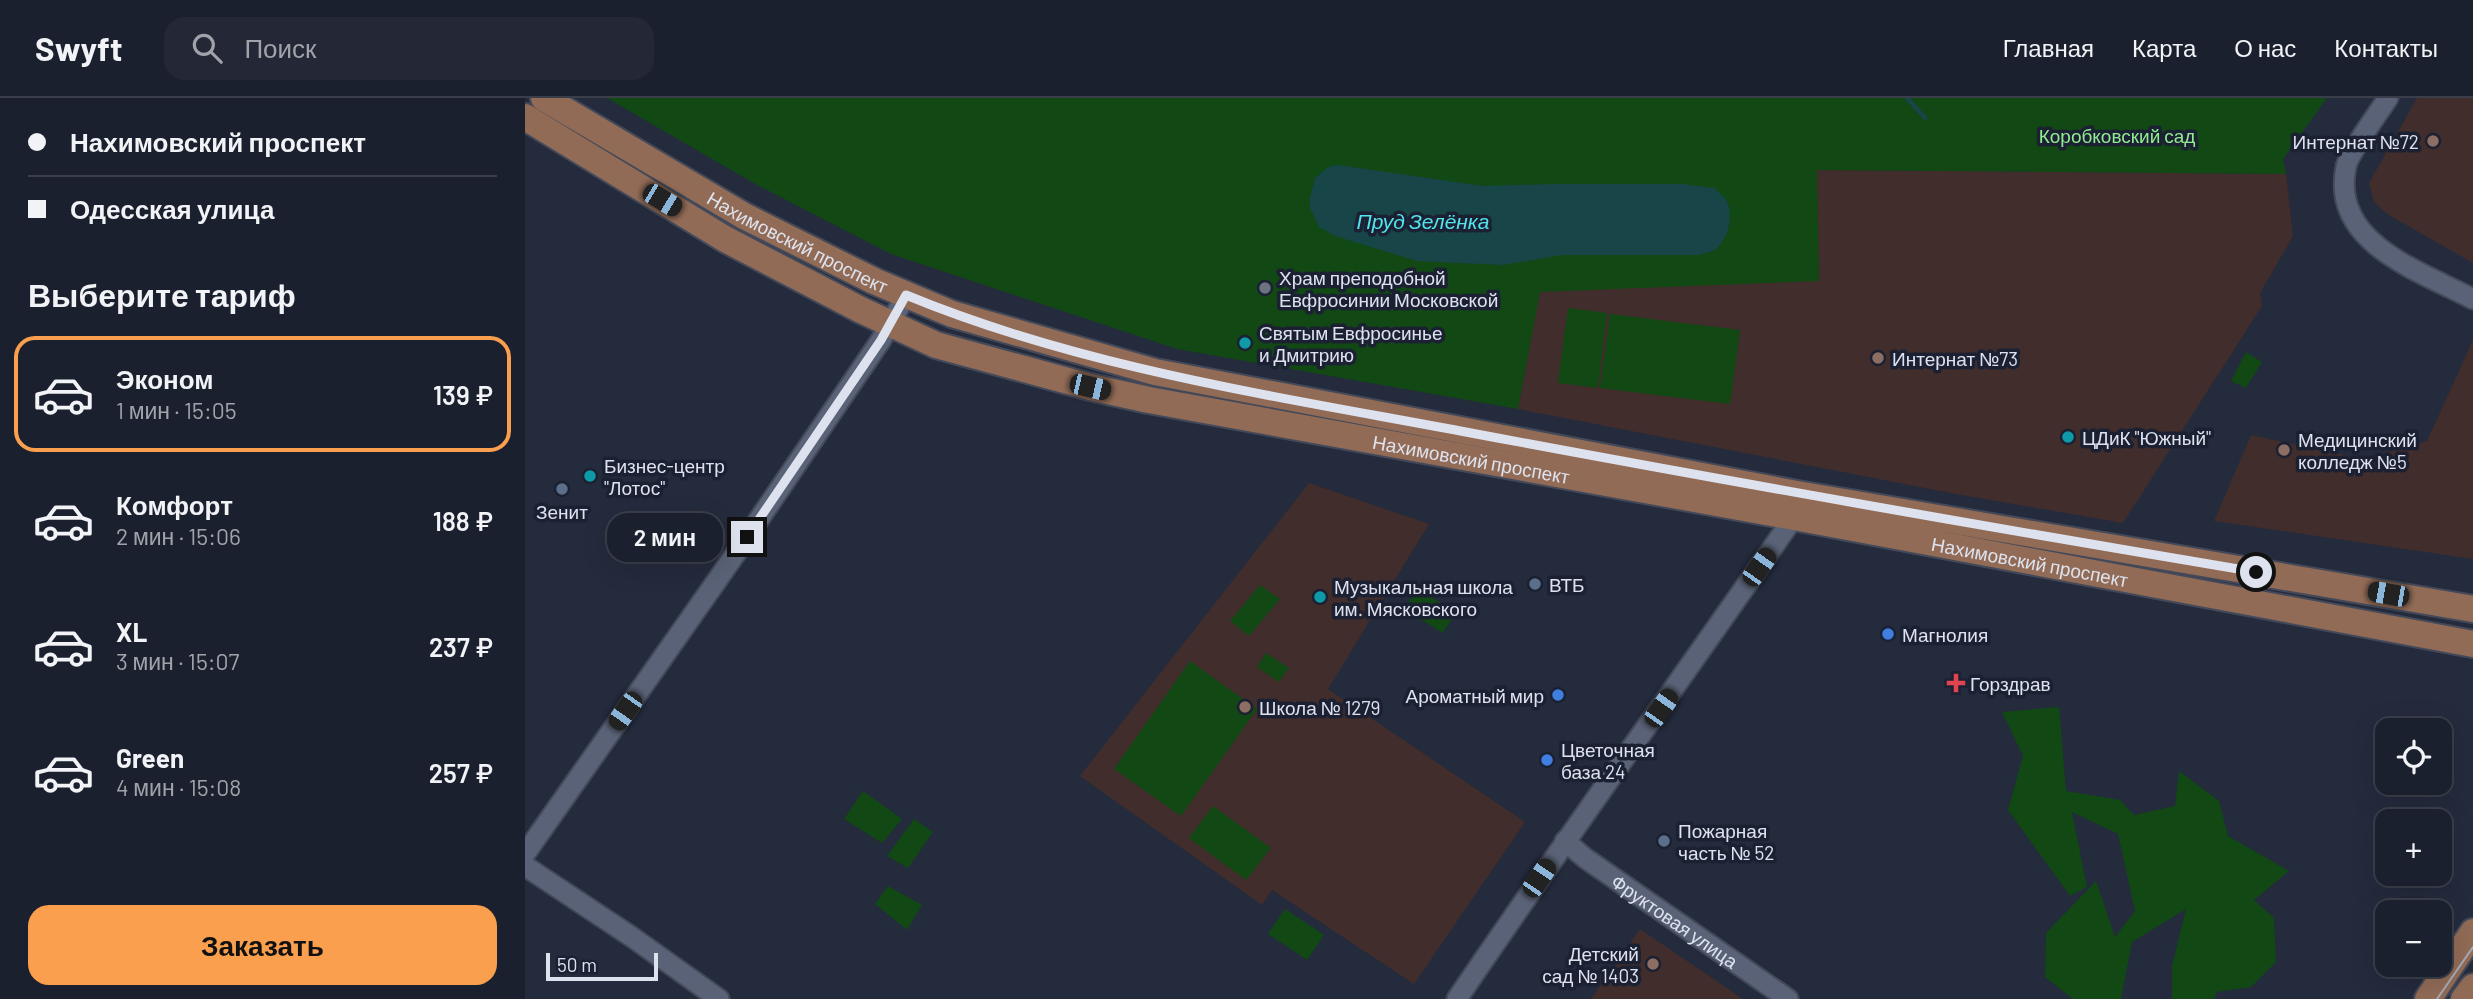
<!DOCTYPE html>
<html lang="ru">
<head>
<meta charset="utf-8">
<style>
	body { margin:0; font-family:Barlow,sans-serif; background:#242836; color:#f1f3f6; height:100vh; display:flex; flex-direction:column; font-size:26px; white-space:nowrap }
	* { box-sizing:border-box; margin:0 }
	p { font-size:23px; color:#a0a3aa }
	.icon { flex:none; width:38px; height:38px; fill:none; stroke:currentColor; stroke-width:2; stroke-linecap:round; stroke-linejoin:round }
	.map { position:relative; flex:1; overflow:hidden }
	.drawer { display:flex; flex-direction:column; background:#1b202e; width:525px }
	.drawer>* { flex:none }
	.top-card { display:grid; align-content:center; height:154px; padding:0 28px; background:#1b202e }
	.fabs { position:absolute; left:1850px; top:620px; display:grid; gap:14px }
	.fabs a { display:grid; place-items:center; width:77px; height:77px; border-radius:14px; background:#1b202e; box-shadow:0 7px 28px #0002,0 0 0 2px #393e4a; font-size:35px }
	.scale { position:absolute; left:21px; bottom:18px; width:112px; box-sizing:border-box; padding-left:7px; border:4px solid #dde2ee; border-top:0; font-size:19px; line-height:24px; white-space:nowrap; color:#dde2ee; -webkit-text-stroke:5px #1b2133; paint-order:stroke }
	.end { position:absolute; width:32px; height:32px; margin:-16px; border:9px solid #dde2ee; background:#111; box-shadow:0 0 0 4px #111 }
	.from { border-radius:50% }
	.bubble { position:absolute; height:49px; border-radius:21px; background:#1b202e; box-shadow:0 7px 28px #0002,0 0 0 2px #393e4a; font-size:23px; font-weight:600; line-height:49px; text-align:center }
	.car { position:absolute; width:21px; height:42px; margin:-21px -10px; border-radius:9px; box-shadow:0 0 5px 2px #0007; background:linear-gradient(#222 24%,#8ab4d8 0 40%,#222 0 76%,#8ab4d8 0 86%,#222 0) }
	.top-card b { display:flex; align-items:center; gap:24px; height:66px; font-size:26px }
	.top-card b+b { border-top:2px solid #393e4a }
	.top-card i { width:18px; height:18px; background:#f1f3f6 }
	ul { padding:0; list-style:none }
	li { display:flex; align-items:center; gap:21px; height:116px; margin:0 14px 10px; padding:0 14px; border:4px solid transparent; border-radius:21px }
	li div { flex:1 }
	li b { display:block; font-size:26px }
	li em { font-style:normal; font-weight:600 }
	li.selected { border-color:#f99f4d }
	li>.icon { width:63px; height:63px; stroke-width:1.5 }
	h2 { padding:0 28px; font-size:32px; line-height:84px }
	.primary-button { display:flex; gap:14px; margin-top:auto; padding:14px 28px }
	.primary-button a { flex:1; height:80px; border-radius:21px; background:#f99f4d; color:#111; font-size:28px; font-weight:600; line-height:80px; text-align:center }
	header { display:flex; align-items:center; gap:42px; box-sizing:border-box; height:98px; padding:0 35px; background:#1b202e; border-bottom:2px solid #393e4a }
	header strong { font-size:33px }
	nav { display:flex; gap:38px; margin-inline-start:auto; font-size:24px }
	.search { width:490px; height:63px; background:#242836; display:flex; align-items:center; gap:18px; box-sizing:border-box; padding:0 24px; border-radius:21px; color:#a0a3aa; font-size:26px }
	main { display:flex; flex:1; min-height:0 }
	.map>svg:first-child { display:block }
	.education { fill:#412d2b }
	.green { fill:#114814 }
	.water { fill:#174548 }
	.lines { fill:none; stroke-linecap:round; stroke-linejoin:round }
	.stream { stroke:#174548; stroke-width:4.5 }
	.minor-casing { stroke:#434959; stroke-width:23 }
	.major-casing { stroke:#434959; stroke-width:30 }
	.minor { stroke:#596276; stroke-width:19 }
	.major { stroke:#916b56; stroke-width:26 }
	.tram { stroke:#a6abb9; stroke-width:2 }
	.route { stroke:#dde2ee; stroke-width:9 }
	.education-dot { fill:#8d6e63; stroke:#1b2133; stroke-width:2.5 }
	.worship-dot { fill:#6b7280; stroke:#1b2133; stroke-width:2.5 }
	.culture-dot { fill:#0f9aa8; stroke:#1b2133; stroke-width:2.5 }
	.service-dot { fill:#5c6f8a; stroke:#1b2133; stroke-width:2.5 }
	.shop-dot { fill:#3f7fe0; stroke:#1b2133; stroke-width:2.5 }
	.health-dot { fill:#e0444e; stroke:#1b2133; stroke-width:2.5 }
	.labels { text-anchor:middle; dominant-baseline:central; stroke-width:7; stroke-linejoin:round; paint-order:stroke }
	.park-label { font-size:19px; fill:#90ec8f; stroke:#1b2133 }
	.poi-label { font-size:19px; fill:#dde2ee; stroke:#1b2133; text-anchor:start }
	.street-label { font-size:19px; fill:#dde2ee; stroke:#1b2133 }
	.water-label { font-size:21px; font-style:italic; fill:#51e4ed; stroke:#1b2133 }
</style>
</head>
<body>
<header>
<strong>Swyft</strong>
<div class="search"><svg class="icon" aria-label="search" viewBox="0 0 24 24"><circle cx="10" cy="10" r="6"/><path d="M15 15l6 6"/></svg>Поиск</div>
<nav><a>Главная</a><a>Карта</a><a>О нас</a><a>Контакты</a></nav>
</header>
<main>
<section class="drawer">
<div class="top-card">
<b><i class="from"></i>Нахимовский проспект</b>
<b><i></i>Одесская улица</b>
</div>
<h2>Выберите тариф</h2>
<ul>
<li class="selected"><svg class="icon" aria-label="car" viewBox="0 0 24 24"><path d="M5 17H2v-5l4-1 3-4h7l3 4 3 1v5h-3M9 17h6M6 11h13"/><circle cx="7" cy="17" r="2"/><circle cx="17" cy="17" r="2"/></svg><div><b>Эконом</b><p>1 мин · 15:05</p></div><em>139 ₽</em></li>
<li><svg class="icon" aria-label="car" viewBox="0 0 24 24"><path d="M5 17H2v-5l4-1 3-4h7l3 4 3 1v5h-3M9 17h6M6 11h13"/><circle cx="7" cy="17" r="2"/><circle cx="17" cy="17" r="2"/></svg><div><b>Комфорт</b><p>2 мин · 15:06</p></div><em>188 ₽</em></li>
<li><svg class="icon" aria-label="car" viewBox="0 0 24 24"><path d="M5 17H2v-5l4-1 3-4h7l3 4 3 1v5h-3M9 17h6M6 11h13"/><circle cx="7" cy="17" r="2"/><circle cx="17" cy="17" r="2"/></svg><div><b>XL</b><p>3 мин · 15:07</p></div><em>237 ₽</em></li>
<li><svg class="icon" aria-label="car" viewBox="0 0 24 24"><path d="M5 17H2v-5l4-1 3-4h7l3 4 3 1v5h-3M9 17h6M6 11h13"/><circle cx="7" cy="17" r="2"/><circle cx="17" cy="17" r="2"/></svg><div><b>Green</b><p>4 мин · 15:08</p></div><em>257 ₽</em></li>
</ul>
<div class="primary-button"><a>Заказать</a></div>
</section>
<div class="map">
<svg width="1948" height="901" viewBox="0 0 1948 901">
	<rect width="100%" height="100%" fill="#242b3d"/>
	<path class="education" d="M 1892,0 L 1948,0 L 1948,165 L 1862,116 L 1849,104 L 1844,85 Z
		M 1292,72 L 1761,76 L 1768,138 L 1735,195 L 1737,208 L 1598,425 L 1431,396 L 993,311 L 1014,194 Z
		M 1948,242 L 1948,461 L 1689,423 L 1726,337 L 1838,361 L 1902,343 Z
		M 784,385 L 904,426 L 803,591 L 1000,724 L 889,886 L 747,792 L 737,807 L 555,678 Z
		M 1115,831 L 1218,901 L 1066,901 Z"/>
	<path class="green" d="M 82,0 L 1802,0 L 1758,61 L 1761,76 L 1292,72 L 1294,183 L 1015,194 L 993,311 L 652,251 L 366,156 L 232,87 Z
		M 1043,210 L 1082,215 L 1073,290 L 1033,285 Z
		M 1085,216 L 1215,232 L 1205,306 L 1075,290 Z
		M 1721,254 L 1737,264 L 1721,290 L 1706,283 Z
		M 735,487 L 755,501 L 724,538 L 705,523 Z
		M 892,491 L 931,514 L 918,535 L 879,511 Z
		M 741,555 L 764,570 L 754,584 L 732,569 Z
		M 665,563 L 732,611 L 656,718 L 589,671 Z
		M 1534,609 L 1541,693 L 1595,702 L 1609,717 L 1650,708 L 1654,673 L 1694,703 L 1703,738 L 1764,773 L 1729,802 L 1749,820 L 1751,864 L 1726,889 L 1692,894 L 1689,901 L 1647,901 L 1647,868 L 1661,811 L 1607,844 L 1596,901 L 1548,901 L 1520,879 L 1521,835 L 1571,783 L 1590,839 L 1610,813 L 1593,736 L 1547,714 L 1562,789 L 1545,798 L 1483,712 L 1498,658 L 1477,614 Z
		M 338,693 L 377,721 L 357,745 L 319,721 Z
		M 688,708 L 746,750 L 721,782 L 664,740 Z
		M 389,721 L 408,734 L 383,770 L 362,758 Z
		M 363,788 L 397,807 L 382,832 L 350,806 Z
		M 760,811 L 799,837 L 782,862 L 743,836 Z"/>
	<path class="water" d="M 813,67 L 958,88 L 1029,86 L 1158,86 L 1190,90 C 1193,94 1199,99 1202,103 C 1209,118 1203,142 1190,152 C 1185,155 1179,155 1173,157 L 1037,157 L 978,167 L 892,163 L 810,138 L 794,129 L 785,110 L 785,100 L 790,80 L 803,69 Z"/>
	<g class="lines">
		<path class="stream" d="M 1382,0 L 1400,20"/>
		<g class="minor-casing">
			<g id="minor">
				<path d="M 1863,0 C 1854,14 1823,56 1821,69 C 1805,145 1895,173 1948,201"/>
				<path id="s1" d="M 1040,743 L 1060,760 L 1263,901"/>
				<path d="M 0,756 L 207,461 L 356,242 L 381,197"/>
				<path d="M 0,768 L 107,839 L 194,901"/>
				<path d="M 932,901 C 1042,739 1157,580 1269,419 L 1273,407"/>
			</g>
		</g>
		<g class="major-casing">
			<g id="major">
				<path id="s2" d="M 19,0 L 219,118 L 349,183 L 427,216 L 630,274 L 1272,396 L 1948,511"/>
				<path id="s3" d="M 0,19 L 200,141 L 336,212 L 411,247 L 565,289 L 624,302 L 1269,419 L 1948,546"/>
				<path d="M 1903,901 L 1948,834"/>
				<path d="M 1939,901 L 1948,889"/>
			</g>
		</g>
		<use href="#minor" class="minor"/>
		<use href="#major" class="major"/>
		<path class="tram" d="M 1912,901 L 1948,849"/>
	</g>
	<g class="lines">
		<path class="route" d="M 222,439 L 356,242 L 381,197 C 560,271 756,299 946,335 C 1207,384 1468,430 1731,474"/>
	</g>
	<g class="education-dot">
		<circle cx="1908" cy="43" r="7"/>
		<circle cx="1353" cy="260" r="7"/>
		<circle cx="1759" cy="352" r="7"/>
		<circle cx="720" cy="609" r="7"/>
		<circle cx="1128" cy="866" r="7"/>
	</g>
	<circle class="worship-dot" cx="740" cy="190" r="7"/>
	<g class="culture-dot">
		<circle cx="720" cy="245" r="7"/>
		<circle cx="1543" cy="339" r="7"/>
		<circle cx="65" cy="378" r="7"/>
		<circle cx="795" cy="499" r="7"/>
	</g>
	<g class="service-dot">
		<circle cx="37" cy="391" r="7"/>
		<circle cx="1010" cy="486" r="7"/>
		<circle cx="1139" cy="743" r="7"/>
	</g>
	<g class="shop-dot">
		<circle cx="1363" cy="536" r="7"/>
		<circle cx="1033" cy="597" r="7"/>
		<circle cx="1022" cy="662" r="7"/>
	</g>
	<path class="health-dot" d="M1427.5 574.5h7v7h7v7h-7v7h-7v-7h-7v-7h7z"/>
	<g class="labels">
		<g class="park-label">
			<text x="1592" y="37">Коробковский сад</text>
		</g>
		<g class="poi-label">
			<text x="1894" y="43" text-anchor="end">Интернат №72</text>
			<text x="754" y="179">Храм преподобной<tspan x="754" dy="22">Евфросинии Московской</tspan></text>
			<text x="734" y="234">Святым Евфросинье<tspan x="734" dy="22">и Дмитрию</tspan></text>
			<text x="1367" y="260">Интернат №73</text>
			<text x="1557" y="339">ЦДиК "Южный"</text>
			<text x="1773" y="341">Медицинский<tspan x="1773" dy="22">колледж №5</tspan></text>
			<text x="79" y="367">Бизнес-центр<tspan x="79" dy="22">"Лотос"</tspan></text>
			<text x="37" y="413" text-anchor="middle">Зенит</text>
			<text x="1024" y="486">ВТБ</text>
			<text x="809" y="488">Музыкальная школа<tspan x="809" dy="22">им. Мясковского</tspan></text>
			<text x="1377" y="536">Магнолия</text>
			<text x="1445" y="585">Горздрав</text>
			<text x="1019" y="597" text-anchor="end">Ароматный мир</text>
			<text x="734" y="609">Школа № 1279</text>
			<text x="1036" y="651">Цветочная<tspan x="1036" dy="22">база 24</tspan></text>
			<text x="1153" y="732">Пожарная<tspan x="1153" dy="22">часть № 52</tspan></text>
			<text x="1114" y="855" text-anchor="end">Детский<tspan x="1114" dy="22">сад № 1403</tspan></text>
		</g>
		<g class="street-label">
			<text stroke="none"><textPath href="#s2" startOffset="292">Нахимовский проспект</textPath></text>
			<text stroke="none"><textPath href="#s3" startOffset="1018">Нахимовский проспект</textPath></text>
			<text stroke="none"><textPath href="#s3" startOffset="1586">Нахимовский проспект</textPath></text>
			<text stroke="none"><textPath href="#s1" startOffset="136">Фруктовая улица</textPath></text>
		</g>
		<g class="water-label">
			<text x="898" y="122">Пруд Зелёнка</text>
		</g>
	</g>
</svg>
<div class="fabs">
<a><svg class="icon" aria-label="locate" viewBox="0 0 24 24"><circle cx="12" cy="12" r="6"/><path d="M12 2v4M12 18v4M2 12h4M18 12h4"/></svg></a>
<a>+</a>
<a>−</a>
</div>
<div class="scale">50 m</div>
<i class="end from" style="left:1731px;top:474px"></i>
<i class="end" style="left:222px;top:439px"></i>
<div class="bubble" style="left:82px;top:415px;width:116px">2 мин</div>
<i class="car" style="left:137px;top:102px;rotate:121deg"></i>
<i class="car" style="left:565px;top:289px;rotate:103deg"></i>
<i class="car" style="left:1234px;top:469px;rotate:35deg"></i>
<i class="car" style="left:1863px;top:496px;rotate:280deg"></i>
<i class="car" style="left:1136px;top:610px;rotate:35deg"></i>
<i class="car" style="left:100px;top:613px;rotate:215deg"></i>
<i class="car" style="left:1014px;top:780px;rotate:34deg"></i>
</div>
</main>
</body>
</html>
